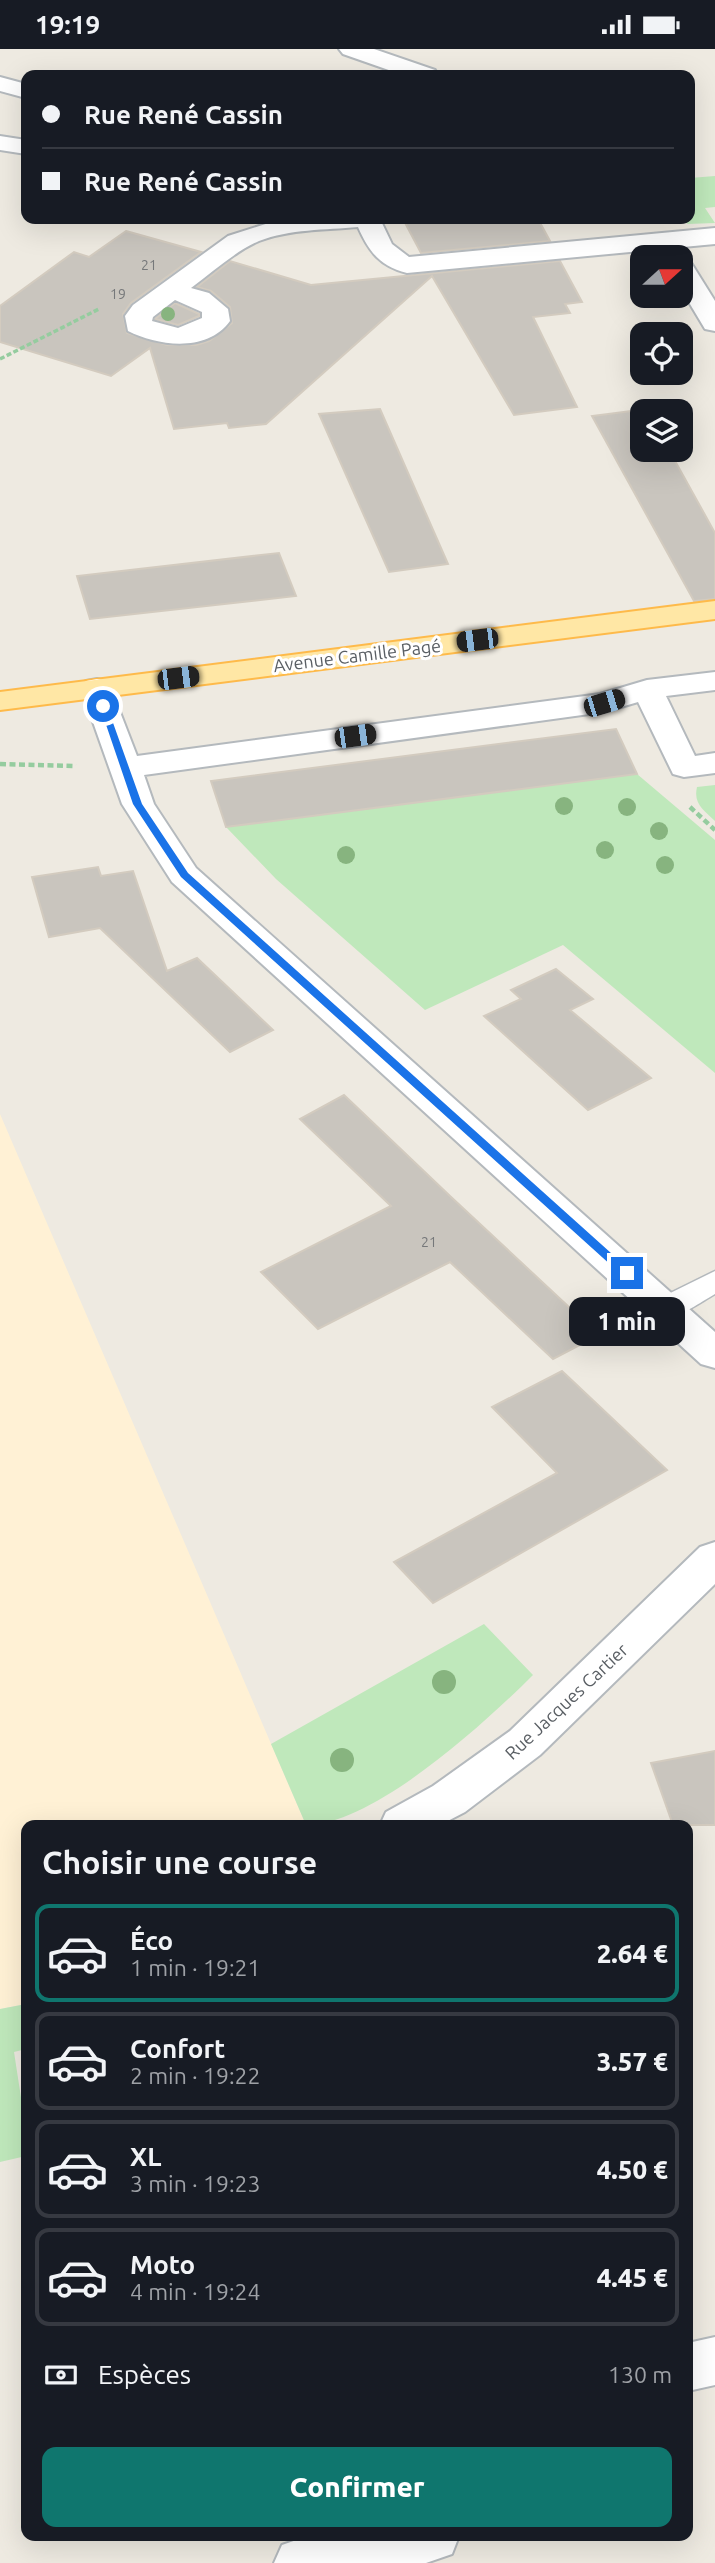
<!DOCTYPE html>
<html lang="fr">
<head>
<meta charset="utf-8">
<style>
	body { margin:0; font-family:Ubuntu,sans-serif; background:#242831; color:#f1f3f6; height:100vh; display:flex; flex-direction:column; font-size:26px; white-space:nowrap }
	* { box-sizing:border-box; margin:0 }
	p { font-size:23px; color:#9ea1a6 }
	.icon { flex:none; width:38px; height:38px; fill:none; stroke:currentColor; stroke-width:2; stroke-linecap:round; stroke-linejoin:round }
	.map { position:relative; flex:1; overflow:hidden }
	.panel { position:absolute; left:21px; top:1771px; width:672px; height:721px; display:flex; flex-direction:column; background:#171b24; border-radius:14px; box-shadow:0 7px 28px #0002 }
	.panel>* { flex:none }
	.hud { position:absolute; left:21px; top:21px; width:674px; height:154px; border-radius:14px; box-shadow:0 7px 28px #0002; display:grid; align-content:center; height:154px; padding:0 21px; background:#171b24 }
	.needle { width:46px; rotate:69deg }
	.tools { position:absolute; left:630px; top:196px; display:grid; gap:14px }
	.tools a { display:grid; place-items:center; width:63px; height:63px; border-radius:14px; background:#171b24; box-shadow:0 7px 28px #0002; font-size:35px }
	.end { position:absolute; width:32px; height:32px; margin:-16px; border:9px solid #1a73e8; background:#fff; box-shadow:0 0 0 4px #fff }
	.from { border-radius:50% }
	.bubble { position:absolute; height:49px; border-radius:14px; background:#171b24; box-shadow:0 7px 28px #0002; font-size:23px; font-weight:800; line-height:49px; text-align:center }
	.car { position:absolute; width:21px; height:42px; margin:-21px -10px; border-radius:9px; box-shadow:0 0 5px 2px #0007; background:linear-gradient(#222 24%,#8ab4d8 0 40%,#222 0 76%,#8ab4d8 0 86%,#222 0) }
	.hud b { display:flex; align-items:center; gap:24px; height:66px; font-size:26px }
	.hud b+b { border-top:2px solid #363941 }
	.hud i { width:18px; height:18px; background:#f1f3f6 }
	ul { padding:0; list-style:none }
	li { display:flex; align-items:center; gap:21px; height:98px; margin:0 14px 10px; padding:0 7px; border:4px solid #363941; border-radius:14px }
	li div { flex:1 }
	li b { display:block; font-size:26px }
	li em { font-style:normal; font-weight:800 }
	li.current { border-color:#0f766e }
	li>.icon { width:63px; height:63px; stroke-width:1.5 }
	h2 { padding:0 21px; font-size:32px; line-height:84px }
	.pay { display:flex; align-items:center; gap:18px; height:77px; padding:0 21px; font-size:26px }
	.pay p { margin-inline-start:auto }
	.primary-button { display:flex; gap:14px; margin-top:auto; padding:14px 21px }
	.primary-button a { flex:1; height:80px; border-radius:14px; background:#0f766e; color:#fff; font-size:28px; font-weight:800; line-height:80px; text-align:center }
	.status { display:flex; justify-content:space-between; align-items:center; height:49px; padding:0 35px; background:#171b24; direction:ltr }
	.status svg { height:19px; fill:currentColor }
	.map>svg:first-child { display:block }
	.commercial { fill:#fff1d5 }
	.green { fill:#bfe8bb }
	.building { fill:#c9c5be; stroke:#d3cbbf; stroke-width:2 }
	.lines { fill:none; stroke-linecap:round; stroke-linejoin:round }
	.lane-casing { stroke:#b4b9bd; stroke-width:3 }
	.street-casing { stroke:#b4b9bd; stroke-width:4 }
	.primary-casing { stroke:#feba4a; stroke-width:4 }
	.path-far1 { stroke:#95cc9f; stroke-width:3.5; stroke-dasharray:5 2.5; stroke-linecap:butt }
	.path { stroke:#95cc9f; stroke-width:4.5; stroke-dasharray:6 3.5; stroke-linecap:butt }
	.lane { fill:#fff; fill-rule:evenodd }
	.street { fill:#fff; fill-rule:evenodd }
	.primary { fill:#ffe7a5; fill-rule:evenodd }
	.tree { fill:#87b47f }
	.route { fill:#1a73e8 }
	.labels { text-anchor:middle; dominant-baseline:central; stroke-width:6; stroke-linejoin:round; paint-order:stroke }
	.number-label { font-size:14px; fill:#76787a }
	.street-label { font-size:18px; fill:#5a5f64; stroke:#fff }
</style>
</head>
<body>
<div class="status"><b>19:19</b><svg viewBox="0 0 49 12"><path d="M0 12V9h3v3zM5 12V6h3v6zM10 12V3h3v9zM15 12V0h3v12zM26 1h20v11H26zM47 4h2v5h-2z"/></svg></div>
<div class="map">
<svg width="715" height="2514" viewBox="0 0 715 2514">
	<rect width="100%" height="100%" fill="#eeeae1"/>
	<path class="commercial" d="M 0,1065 L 306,1776 L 26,1776 L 26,1955 L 0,1960 Z"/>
	<path class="green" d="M 715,127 L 715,158 L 705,159 L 715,174 L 688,175 L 677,170 L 690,170 L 690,129 Z
		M 637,725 L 715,791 L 715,1024 L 563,896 L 425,961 L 276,830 L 226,778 Z
		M 715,736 L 715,772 C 704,761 693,755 697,738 Z
		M 484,1575 L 533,1626 C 486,1673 374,1776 306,1776 L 271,1695 Z
		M 26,1955 L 26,2000 L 14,2003 L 26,2081 L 26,2107 L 0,2113 L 0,1960 Z"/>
	<path class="building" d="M 403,170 L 538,170 L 550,192 L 421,204 Z
		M 126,182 L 201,203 L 131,254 L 123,265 L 127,284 L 167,296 L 196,296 L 209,292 L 232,274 L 230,258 L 211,242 L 197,238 L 230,212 L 311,236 L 560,212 L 582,253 L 565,255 L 570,264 L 533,268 L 577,358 L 514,366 L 432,227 L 266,375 L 229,379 L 227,374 L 174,380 L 150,299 L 111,327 L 0,293 L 0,257 L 74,203 L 89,208 Z
		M 175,254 L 199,265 L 199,267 L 178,276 L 155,270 Z
		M 380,360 L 448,515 L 389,523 L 319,365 Z
		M 647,360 L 642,362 L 642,401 L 669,401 L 715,484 L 715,550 L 694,552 L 592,367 Z
		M 279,504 L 296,547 L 90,570 L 77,527 Z
		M 616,680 L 637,725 L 226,778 L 211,732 Z
		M 98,818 L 101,827 L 133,822 L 167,922 L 197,909 L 273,981 L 230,1003 L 100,879 L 49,888 L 32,828 Z
		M 556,920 L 593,950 L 570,961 L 651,1029 L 588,1061 L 484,967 L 521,950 L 511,941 Z
		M 344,1046 L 450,1147 L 599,1286 L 553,1310 L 450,1213 L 318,1280 L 261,1223 L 391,1157 L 300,1070 Z
		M 562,1322 L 667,1421 L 433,1554 L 394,1513 L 557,1424 L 492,1358 Z
		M 715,1702 L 715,1776 L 673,1776 L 651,1714 Z"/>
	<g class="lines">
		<g class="lane-casing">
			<path id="lane" d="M 715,1222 L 715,1245 C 697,1255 676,1273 654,1266 L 650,1259 L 654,1252 Z"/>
		</g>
		<g class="street-casing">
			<path id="street" d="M 339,0 L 374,0 L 435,21 L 438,26 L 403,26 L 343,5 Z
				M 0,28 L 26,35 L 26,49 L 0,42 Z
				M 0,87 L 26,91 L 26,105 L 0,101 Z
				M 281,170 L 380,170 L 392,195 L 409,208 L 715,179 L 715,195 L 407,224 C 380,217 369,203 358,178 C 325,181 290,180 259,192 C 234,203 213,223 191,239 L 209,244 L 228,260 L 230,272 C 207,304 158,297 128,282 L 125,267 L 133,256 L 228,187 ZM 175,251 L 202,263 L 202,269 L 178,279 L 152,272 L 153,268 Z
				M 681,210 L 690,212 L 715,252 L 715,282 L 705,280 L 681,240 Z
				M 715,623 L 715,641 L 666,647 L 695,707 L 715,704 L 715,724 L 684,728 L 673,725 L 638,653 L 604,663 L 144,726 L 154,755 L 196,819 L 715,1283 L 715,1319 L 701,1315 L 172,833 L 122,755 L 81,639 L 86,632 L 97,630 L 108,632 L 137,707 L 600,645 L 647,631 Z
				M 715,1493 L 715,1535 L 540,1706 L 465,1763 L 440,1776 L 380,1776 L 386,1763 L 433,1737 L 510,1682 L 700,1498 Z
				M 715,2288 L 715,2336 L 688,2342 L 688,2294 Z
				M 308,2487 L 459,2487 L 452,2505 L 426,2514 L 274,2514 L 282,2496 Z"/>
		</g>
		<g class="primary-casing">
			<path id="primary" d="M 715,552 L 715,570 L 0,661 L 0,643 Z"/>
		</g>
		<path class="path-far1" d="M 0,310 L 99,260"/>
		<path class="path" d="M 0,715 L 76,717
			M 690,758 L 715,781"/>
		<use href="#lane" class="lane"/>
		<use href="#street" class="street"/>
		<use href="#primary" class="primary"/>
	</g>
	<g class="tree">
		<circle cx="168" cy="265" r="7"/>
		<circle cx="564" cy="757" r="9"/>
		<circle cx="627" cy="758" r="9"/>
		<circle cx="659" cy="782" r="9"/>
		<circle cx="605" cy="801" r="9"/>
		<circle cx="346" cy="806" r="9"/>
		<circle cx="665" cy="816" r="9"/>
		<circle cx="444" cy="1633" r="12"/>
		<circle cx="342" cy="1711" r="12"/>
	</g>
	<path class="route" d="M 99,655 L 107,657 L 142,755 L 188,824 L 631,1222 L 631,1227 L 623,1227 L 181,828 L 133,755 Z"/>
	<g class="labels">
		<g class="number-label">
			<text x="149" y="216">21</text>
			<text x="118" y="245">19</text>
			<text x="429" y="1193">21</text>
		</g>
		<g class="street-label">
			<text transform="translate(357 606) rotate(-7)">Avenue Camille Pagé</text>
			<text transform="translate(566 1652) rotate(-43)">Rue Jacques Cartier</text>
		</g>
	</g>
</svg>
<div class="tools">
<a><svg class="needle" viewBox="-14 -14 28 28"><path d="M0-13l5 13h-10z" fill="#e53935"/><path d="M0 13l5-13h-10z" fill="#9ea1a6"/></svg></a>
<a><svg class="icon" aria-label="locate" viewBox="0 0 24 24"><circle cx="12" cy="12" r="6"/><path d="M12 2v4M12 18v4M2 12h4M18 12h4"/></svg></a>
<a><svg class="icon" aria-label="layers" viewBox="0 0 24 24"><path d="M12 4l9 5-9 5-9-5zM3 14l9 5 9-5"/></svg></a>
</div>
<i class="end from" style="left:103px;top:657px"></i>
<i class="end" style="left:627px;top:1224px"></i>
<div class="bubble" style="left:569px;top:1248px;width:116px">1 min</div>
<i class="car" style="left:477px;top:591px;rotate:263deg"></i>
<i class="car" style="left:178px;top:629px;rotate:83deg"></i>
<i class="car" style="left:604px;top:654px;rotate:73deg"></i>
<i class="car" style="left:355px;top:687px;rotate:82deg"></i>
<div class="hud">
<b><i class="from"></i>Rue René Cassin</b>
<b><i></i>Rue René Cassin</b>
</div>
<section class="panel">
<h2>Choisir une course</h2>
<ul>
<li class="current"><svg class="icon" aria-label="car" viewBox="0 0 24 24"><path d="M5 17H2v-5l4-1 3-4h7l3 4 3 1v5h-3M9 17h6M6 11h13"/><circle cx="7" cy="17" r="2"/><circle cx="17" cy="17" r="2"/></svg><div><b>Éco</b><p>1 min · 19:21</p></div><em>2.64 €</em></li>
<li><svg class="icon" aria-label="car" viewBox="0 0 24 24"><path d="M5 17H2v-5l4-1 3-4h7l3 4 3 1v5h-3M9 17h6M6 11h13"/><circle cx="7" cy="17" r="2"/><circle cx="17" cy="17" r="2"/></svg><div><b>Confort</b><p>2 min · 19:22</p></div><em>3.57 €</em></li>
<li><svg class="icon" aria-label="car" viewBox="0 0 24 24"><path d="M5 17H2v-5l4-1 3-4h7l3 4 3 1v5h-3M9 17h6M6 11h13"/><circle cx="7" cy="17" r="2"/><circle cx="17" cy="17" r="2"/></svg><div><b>XL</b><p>3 min · 19:23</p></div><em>4.50 €</em></li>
<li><svg class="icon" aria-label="car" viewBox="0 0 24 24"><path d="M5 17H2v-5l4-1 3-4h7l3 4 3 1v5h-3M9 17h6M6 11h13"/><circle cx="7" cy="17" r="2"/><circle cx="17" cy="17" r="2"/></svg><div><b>Moto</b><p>4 min · 19:24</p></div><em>4.45 €</em></li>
</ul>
<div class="pay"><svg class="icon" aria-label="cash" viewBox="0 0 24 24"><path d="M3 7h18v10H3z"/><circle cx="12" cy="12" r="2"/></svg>Espèces<p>130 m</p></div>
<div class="primary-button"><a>Confirmer</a></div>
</section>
</div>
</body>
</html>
